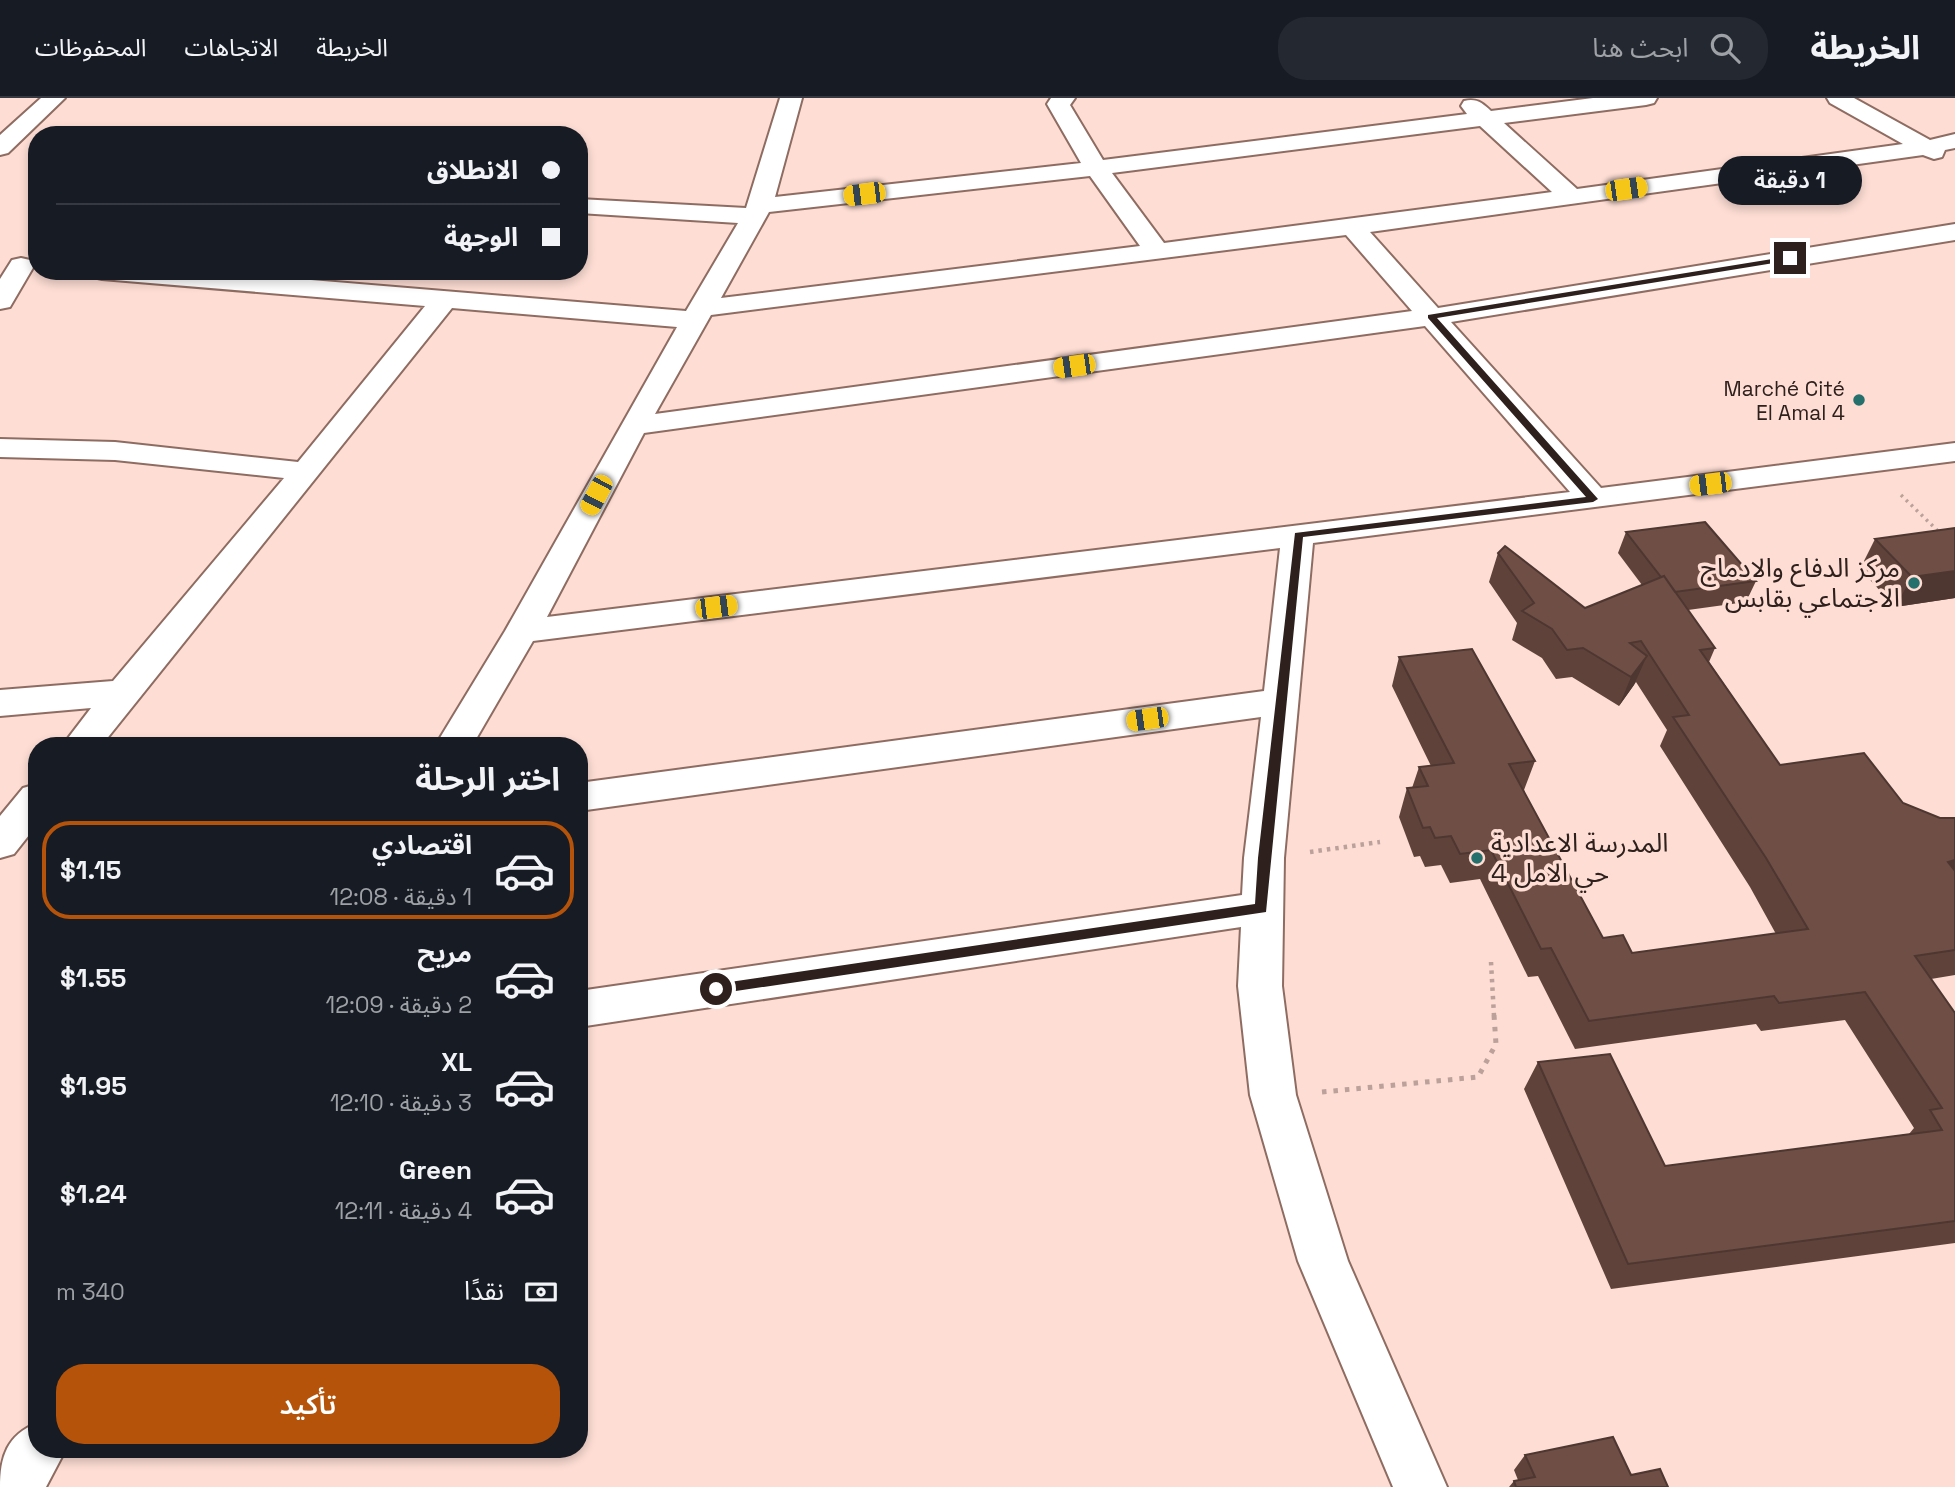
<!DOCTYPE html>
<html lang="ar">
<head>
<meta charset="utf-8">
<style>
	body { margin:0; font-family:"Space Grotesk","Noto Sans Arabic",sans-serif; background:#242831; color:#f1f3f6; direction:rtl; height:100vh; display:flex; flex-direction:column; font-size:26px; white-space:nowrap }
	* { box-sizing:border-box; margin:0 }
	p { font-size:23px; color:#9ea1a6 }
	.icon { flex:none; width:38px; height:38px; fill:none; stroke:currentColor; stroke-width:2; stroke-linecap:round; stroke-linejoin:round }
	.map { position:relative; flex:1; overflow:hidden; direction:ltr }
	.sheet { position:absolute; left:28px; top:639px; width:560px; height:721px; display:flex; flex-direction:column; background:#171b24; border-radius:28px; box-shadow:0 4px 10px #0003; direction:rtl }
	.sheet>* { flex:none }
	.guide { position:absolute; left:28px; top:28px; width:560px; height:154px; border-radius:28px; box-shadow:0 4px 10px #0003; direction:rtl; display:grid; align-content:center; height:154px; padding:0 28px; background:#171b24 }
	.end { position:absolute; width:32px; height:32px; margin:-16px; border:9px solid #2e201c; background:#fff; box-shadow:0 0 0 4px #fff }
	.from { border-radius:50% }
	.bubble { position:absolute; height:49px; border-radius:24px; background:#171b24; box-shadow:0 4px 10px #0003; font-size:23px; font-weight:600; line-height:49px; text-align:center; direction:rtl }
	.car { position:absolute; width:21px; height:42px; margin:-21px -10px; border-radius:9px; box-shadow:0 0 5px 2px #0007; background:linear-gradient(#f5c518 24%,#345 0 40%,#f5c518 0 76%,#345 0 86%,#f5c518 0) }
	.guide b { display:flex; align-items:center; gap:24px; height:66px; font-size:26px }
	.guide b+b { border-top:2px solid #363941 }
	.guide i { width:18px; height:18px; background:#f1f3f6 }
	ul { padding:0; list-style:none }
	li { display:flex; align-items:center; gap:21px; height:98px; margin:0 14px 10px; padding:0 14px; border:4px solid transparent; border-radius:28px }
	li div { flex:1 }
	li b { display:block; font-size:26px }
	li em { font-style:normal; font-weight:600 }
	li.selected { border-color:#b45309 }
	li>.icon { width:63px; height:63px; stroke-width:1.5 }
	h2 { padding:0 28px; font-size:32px; line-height:84px }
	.pay { display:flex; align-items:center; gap:18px; height:77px; padding:0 28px; font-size:26px }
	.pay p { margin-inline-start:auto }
	.primary-button { display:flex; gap:14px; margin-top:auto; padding:14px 28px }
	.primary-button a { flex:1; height:80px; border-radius:28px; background:#b45309; color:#fff; font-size:28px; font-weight:600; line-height:80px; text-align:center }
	header { display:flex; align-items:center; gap:42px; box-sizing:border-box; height:98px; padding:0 35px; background:#171b24; border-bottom:2px solid #363941 }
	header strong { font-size:33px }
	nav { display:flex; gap:38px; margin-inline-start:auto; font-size:24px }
	.search { width:490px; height:63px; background:#242831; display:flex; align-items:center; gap:18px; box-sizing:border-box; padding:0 24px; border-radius:28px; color:#9ea1a6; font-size:26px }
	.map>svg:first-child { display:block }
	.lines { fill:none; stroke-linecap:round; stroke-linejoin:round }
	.street-casing { stroke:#8e6c62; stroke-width:4 }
	.path-far2 { stroke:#bba19a; stroke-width:3.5; stroke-dasharray:2.5 4.5; stroke-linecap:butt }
	.path-far1 { stroke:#bba19a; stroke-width:4.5; stroke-dasharray:3.5 5; stroke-linecap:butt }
	.path { stroke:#bba19a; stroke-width:5; stroke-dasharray:4.5 7; stroke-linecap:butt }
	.street { fill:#fff; fill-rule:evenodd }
	.wall { fill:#5f433b }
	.shaded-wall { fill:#4d3730 }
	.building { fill:#6e4e45; stroke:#4d3730; stroke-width:2 }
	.route { fill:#2e201c }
	.poi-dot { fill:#256f6d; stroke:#fdddd4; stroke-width:2.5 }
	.labels { text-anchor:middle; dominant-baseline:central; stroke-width:7; stroke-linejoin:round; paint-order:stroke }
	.far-poi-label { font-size:21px; fill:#2e201c; stroke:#fdddd4; text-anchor:end }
	.poi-label { font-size:26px; fill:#2e201c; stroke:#fdddd4; text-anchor:end }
</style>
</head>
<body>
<header>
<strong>الخريطة</strong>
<div class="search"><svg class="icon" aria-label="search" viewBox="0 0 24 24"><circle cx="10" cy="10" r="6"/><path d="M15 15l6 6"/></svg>ابحث هنا</div>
<nav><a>الخريطة</a><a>الاتجاهات</a><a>المحفوظات</a></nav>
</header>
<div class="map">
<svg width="1955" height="1389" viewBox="0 0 1955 1389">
	<rect width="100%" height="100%" fill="#fdddd4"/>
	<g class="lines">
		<g class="street-casing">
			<path id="street" d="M 41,0 L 65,0 L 8,55 L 0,57 L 0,37 Z
				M 780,0 L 802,0 L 775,99 L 1081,65 L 1047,6 L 1051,0 L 1075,0 L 1070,7 L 1103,62 L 1467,16 L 1461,8 L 1464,3 C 1477,0 1482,5 1491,13 L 1593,0 L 1657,0 L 1654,5 L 1646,7 L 1504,25 L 1577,91 L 1903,46 L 1830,5 L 1827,0 L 1854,0 L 1930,42 L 1955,36 L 1955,50 L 1945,52 L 1942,59 L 1934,61 L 1923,57 L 1370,134 L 1438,210 L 1955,126 L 1955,142 L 1451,224 L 1601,390 L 1955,345 L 1955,363 L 1313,445 L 1284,760 L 1282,888 L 1296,997 L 1348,1163 L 1447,1389 L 1393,1389 L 1298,1163 L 1250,997 L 1238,888 L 1241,829 L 579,929 L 579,893 L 1242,797 L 1244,760 L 1261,619 L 579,713 L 579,685 L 1264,593 L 1280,450 L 533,543 L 472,648 L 435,648 L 505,533 L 677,229 L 452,210 L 101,648 L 62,648 L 91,610 L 0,618 L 0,592 L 113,583 L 284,380 L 115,362 L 0,359 L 0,341 L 115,344 L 298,364 L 425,208 L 102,181 L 93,179 L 89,173 L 201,173 L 686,213 L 738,125 L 579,115 L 579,101 L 746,110 ZM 1480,28 L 1552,94 L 1164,145 L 1112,75 ZM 1090,78 L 1140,148 L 721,200 L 769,114 ZM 1346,137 L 1412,213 L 655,316 L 711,217 ZM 1425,228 L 1570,394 L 547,519 L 644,335 Z
				M 21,160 L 30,162 L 34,168 L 10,209 L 0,211 L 0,181 L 12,162 Z
				M 37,686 L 37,727 L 14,756 L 0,760 L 0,718 L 23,690 Z
				M 37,1325 L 37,1351 L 66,1351 L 46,1389 L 0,1389 C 0,1359 7,1337 37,1325 Z"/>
		</g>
		<path class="path-far2" d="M 1901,397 L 1940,435"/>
		<path class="path-far1" d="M 1310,754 L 1380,744
			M 1491,864 L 1494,918"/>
		<path class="path" d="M 1322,994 L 1478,979 L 1496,946 L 1494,917"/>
		<use href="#street" class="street"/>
	</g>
	<path class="wall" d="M 1955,430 L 1955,500 L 1895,509 L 1860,471 L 1875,441 Z
		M 1626,434 L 1756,483 L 1746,504 L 1688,512 L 1715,550 L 1709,564 L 1780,667 L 1903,705 L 1940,720 L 1955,720 L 1955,877 L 1931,881 L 1955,915 L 1955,1145 L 1611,1191 L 1524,991 L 1538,964 L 1665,1068 L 1909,1036 L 1914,1030 L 1845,922 L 1761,933 L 1756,926 L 1575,951 L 1538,878 L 1528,879 L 1480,781 L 1450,785 L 1441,767 L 1425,769 L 1420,758 L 1414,759 L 1399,719 L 1407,690 L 1412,690 L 1419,669 L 1431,668 L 1392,588 L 1399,559 L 1535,663 L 1524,692 L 1523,692 L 1603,840 L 1632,855 L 1776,836 L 1750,789 L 1660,648 L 1667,632 L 1636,584 L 1619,608 L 1572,579 L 1556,581 L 1542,560 L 1512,542 L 1517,525 L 1489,484 L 1498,455 L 1585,510 L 1642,487 L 1618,455 Z
		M 1525,1357 L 1631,1377 L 1668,1389 L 1509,1389 L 1514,1383 L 1518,1382 L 1514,1372 Z"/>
	<path class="shaded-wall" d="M 1955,473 L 1955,500 L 1895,509 L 1912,479 Z
		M 1647,558 L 1634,587 L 1619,608 L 1631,579 Z
		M 1955,762 L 1955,786 L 1948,764 Z"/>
	<path class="building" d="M 1705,424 L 1756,483 L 1675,494 L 1664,478 L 1661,479 L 1626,434 Z
		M 1955,430 L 1955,473 L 1912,479 L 1875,441 Z
		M 1505,448 L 1585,510 L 1664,478 L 1715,550 L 1700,552 L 1780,667 L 1864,655 L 1903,705 L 1940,720 L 1955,720 L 1955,762 L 1948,764 L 1955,773 L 1955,852 L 1915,858 L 1955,915 L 1955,1123 L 1628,1166 L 1538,964 L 1610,956 L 1665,1068 L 1942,1032 L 1930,1012 L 1942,1010 L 1865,894 L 1779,905 L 1774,898 L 1589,923 L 1551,850 L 1541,851 L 1491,752 L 1460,756 L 1451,738 L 1435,740 L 1430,729 L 1423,730 L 1407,690 L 1428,688 L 1419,669 L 1454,665 L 1399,559 L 1472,551 L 1535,663 L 1509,666 L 1603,840 L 1623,837 L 1632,855 L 1808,831 L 1766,760 L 1673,619 L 1689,617 L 1641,543 L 1630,545 L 1647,558 L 1631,579 L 1583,550 L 1567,552 L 1552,531 L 1522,513 L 1534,505 L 1498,455 Z
		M 1613,1339 L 1631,1377 L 1660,1371 L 1668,1389 L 1516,1389 L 1514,1383 L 1535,1379 L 1525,1357 Z"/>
	<path class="route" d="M 1790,158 L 1792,162 L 1437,220 L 1598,401 L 1593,404 L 1303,439 L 1266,814 L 716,896 L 711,895 L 709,891 L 716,886 L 1255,806 L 1258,760 L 1295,435 L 1586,399 L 1428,220 L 1428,217 Z"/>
	<g class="poi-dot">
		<circle cx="1859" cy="302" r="7"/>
		<circle cx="1914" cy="485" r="7"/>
		<circle cx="1477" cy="760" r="7"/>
	</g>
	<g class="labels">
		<g class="far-poi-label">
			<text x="1845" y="290">Marché Cité<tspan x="1845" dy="24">El Amal 4</tspan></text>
		</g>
		<g class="poi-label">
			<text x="1900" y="470">مركز الدفاع والادماج<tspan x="1900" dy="30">الاجتماعي بقابس</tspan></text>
			<text x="1491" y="745" text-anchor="start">المدرسة الاعدادية<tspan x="1491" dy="30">حي الامل 4</tspan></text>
		</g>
	</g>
</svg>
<i class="end from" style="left:716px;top:891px"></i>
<i class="end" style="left:1790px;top:160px"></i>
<div class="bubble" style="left:1718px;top:58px;width:144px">1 دقيقة</div>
<i class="car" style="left:1626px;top:91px;rotate:82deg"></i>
<i class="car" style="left:864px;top:96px;rotate:263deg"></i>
<i class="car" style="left:1074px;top:268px;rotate:262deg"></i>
<i class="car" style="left:1710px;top:386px;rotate:263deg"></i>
<i class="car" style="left:596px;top:397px;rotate:208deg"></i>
<i class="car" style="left:716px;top:509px;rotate:83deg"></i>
<i class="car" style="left:1147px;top:621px;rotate:262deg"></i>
<div class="guide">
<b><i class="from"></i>الانطلاق</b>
<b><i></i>الوجهة</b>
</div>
<section class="sheet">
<h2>اختر الرحلة</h2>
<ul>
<li class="selected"><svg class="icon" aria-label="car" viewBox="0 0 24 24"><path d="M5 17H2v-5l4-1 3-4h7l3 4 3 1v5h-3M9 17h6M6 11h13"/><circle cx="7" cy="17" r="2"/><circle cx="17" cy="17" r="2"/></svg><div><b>اقتصادي</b><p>1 دقيقة · 12:08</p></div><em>$1.15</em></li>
<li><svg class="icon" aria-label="car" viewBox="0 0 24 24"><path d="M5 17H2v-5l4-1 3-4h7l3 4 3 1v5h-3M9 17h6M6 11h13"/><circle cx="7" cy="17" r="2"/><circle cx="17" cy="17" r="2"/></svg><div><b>مريح</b><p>2 دقيقة · 12:09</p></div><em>$1.55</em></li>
<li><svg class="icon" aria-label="car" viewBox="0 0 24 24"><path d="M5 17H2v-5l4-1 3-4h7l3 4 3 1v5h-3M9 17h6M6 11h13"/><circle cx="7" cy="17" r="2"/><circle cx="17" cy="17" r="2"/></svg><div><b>XL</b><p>3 دقيقة · 12:10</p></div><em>$1.95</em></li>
<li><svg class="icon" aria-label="car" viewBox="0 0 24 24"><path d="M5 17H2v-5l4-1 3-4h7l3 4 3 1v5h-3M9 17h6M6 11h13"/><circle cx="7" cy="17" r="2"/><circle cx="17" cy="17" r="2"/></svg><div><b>Green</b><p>4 دقيقة · 12:11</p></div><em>$1.24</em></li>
</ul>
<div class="pay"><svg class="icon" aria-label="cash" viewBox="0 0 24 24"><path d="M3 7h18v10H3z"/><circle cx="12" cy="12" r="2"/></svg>نقدًا<p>340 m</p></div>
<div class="primary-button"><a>تأكيد</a></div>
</section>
</div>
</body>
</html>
